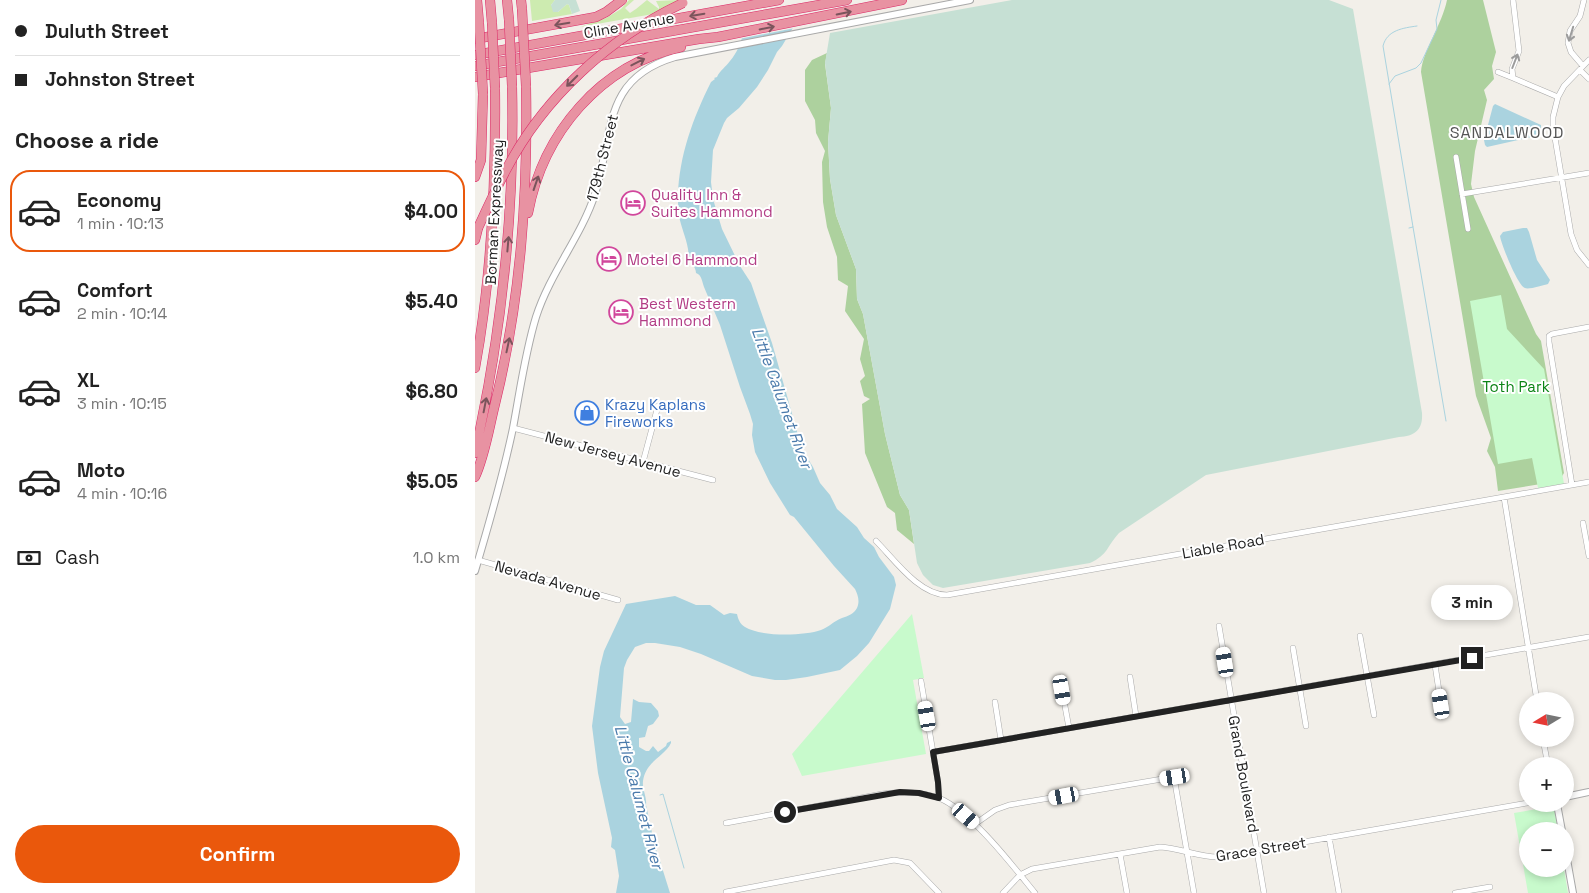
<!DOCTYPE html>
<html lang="en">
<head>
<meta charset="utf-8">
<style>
	body { margin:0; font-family:"Space Grotesk",sans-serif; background:#f6f6f6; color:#222; height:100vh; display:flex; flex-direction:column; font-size:19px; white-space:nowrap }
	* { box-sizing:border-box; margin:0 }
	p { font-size:16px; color:#767676 }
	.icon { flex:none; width:28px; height:28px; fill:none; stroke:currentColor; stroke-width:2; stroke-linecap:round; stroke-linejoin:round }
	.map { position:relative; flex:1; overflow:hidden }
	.sheet { display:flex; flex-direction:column; background:#fff; width:475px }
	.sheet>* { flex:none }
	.hud { display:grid; align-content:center; height:110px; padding:0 15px; background:#fff }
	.needle { width:32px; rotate:260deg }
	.tools { position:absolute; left:1044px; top:692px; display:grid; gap:10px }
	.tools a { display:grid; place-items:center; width:55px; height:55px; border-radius:50%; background:#fff; box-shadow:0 2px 8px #0003; font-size:25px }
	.end { position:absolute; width:22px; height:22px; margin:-11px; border:6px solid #222; background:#fff; box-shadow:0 0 0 2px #fff }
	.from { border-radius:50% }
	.bubble { position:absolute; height:35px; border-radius:18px; background:#fff; box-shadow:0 2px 8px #0003; font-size:16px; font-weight:800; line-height:35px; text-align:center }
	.car { position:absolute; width:15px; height:30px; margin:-15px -8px; border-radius:6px; box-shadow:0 0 4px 1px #0007; background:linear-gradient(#fff 24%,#345 0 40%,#fff 0 76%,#345 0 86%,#fff 0) }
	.hud b { display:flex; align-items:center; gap:18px; height:48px; font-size:19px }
	.hud b+b { border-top:1px solid #e0e0e0 }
	.hud i { width:12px; height:12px; background:#222 }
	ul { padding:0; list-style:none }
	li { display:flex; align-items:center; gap:15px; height:82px; margin:0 10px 8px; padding:0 5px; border:2px solid transparent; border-radius:20px }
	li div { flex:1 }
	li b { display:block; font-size:19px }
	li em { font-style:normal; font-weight:800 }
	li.on { border-color:#ea580c }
	li>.icon { width:45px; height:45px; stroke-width:1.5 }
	h2 { padding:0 15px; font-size:22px; line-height:60px }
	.pay { display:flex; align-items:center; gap:12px; height:55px; padding:0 15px; font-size:19px }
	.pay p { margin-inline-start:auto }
	.primary-button { display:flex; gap:10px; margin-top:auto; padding:10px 15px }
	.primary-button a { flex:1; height:58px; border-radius:30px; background:#ea580c; color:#fff; font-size:20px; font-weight:800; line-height:58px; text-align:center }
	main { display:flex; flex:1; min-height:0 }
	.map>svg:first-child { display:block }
	.grass { fill:#cdebb0 }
	.forest { fill:#add19e }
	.wetland { fill:#c6e0d4 }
	.park { fill:#c8facc }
	.water { fill:#aad3df }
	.pier { fill:#f2efe9 }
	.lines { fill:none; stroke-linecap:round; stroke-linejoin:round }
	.stream { stroke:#aad3df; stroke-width:1 }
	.minor-casing { stroke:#a9a9a9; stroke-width:6 }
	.tertiary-casing { stroke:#a9a9a9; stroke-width:8 }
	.motorway-casing { stroke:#dc2a67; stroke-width:10 }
	.minor { stroke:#fff; stroke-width:5 }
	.tertiary { stroke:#fff; stroke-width:6 }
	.motorway { stroke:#e892a2; stroke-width:9 }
	.motorway-bridge-casing { stroke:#dc2a67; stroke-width:10; stroke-linecap:butt }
	.motorway-bridge { stroke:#e892a2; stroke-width:9 }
	.oneway { stroke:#7b545c }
	.oneway2 { stroke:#9c9c9c }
	.route { stroke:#222; stroke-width:6 }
	.labels { text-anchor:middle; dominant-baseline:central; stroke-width:4; stroke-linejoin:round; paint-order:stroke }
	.street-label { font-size:15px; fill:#222; stroke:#fff }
	.hotel-label { font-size:15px; fill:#b23c85; stroke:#fff; text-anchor:start }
	.park-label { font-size:15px; fill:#0c8416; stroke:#fff }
	.shop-label { font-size:15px; fill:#366cbe; stroke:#fff; text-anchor:start }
	.neighbourhood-label { font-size:16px; letter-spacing:1px; fill:#555; stroke:#fff }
	.water-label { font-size:16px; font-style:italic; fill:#4a7aab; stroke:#fff }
</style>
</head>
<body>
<main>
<section class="sheet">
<div class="hud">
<b><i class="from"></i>Duluth Street</b>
<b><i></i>Johnston Street</b>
</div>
<h2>Choose a ride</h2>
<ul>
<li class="on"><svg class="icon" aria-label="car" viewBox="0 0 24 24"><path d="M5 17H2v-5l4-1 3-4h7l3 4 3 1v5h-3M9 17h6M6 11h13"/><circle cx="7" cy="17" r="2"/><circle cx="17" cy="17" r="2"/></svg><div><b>Economy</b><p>1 min · 10:13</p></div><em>$4.00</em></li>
<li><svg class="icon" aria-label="car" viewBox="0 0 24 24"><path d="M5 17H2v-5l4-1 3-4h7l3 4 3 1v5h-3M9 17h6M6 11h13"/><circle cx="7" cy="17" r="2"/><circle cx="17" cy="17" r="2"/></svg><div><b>Comfort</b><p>2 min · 10:14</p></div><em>$5.40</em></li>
<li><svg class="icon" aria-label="car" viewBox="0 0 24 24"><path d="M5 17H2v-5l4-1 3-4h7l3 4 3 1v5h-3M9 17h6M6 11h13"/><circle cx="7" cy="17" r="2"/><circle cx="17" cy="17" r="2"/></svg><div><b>XL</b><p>3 min · 10:15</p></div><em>$6.80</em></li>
<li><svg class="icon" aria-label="car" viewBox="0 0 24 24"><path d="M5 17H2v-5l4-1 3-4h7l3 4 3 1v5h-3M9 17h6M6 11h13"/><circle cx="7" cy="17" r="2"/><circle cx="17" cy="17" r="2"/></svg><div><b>Moto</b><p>4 min · 10:16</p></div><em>$5.05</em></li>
</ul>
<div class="pay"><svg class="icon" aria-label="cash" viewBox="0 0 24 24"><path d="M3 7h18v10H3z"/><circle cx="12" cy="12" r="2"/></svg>Cash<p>1.0 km</p></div>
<div class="primary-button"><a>Confirm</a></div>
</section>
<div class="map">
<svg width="1114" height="893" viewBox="0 0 1114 893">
	<rect width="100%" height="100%" fill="#f2efe9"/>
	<path class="grass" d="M 55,0 L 80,0 L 76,5 L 83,12 L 92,4 L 94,5 L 97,14 L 57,21 Z
		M 154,0 L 159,0 L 150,8 L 155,13 L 161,9 L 172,0 L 184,9 L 184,7 L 181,1 L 204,0 L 178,14 L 105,27 L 131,18 L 146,9 Z"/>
	<path class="forest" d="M 972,0 L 1008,0 L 1021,52 L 1017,66 L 1019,79 L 1009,90 L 1012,100 L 1000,151 L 996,184 L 999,197 L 1061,334 L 1066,341 L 1089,473 L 1084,481 L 1023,491 L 1020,467 L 1012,451 L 1016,438 L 1001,396 L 946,72 C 948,50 967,25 972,0 Z
		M 352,53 L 350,64 L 356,108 L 353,142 L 355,179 L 361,215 L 381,269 L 382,299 L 388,314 L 410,434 L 425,495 L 434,510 L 439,544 L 422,530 L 420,513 L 412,507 L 390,453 L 387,404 L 395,399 L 389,396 L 385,381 L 390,376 L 385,359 L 389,339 L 370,311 L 373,286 L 363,280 L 362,257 L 352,227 L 348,202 L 347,162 L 350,151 L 341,133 L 340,120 L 330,101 L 330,70 L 337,60 Z"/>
	<path class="wetland" d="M 80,0 L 101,0 L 105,11 L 97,14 L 94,5 L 92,4 L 83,12 L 78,12 L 76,5 Z
		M 537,0 L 854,0 L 878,9 L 947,413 C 948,430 940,436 924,437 L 731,475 L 644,533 C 632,546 633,555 615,563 L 468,588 L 458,585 L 448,575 L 442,563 L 434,510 L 425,495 L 410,434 L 388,314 L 382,299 L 381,269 L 361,215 L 355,179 L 353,142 L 356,108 L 350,63 L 355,33 Z"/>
	<path class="park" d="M 1026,295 L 1032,329 L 1069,369 L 1089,484 L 1063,488 L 1057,458 L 1023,464 L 995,301 Z
		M 437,614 L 449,678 L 438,680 L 451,754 L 327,776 L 317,754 Z
		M 1079,806 L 1083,831 L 1052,831 L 1052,869 L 1089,869 L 1093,893 L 1053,893 L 1039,813 Z"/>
	<path class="water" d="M 319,26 L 307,46 L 302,52 L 293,70 L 282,87 L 264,108 L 252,118 L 249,123 L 238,150 L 236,182 L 238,199 L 247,229 L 265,266 L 276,283 L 297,343 L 327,449 L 338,467 L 345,483 L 355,495 L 362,509 L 382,527 L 389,538 L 399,547 L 404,557 L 419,577 L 421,585 L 415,609 L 394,643 L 382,656 L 365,670 L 332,677 L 311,680 L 300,680 L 277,676 L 226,654 L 205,647 L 180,643 L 171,643 L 160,647 L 152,660 L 149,668 L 145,717 L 150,724 L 156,722 L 158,699 L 164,702 L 176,703 L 183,711 L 184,716 L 178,724 L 173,726 L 170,737 L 164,738 L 164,747 L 171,751 L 174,751 L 178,746 L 183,752 L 191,746 L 192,743 L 196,741 L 196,743 C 189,757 171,761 168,781 C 167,790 172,796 171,805 L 179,842 L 195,893 L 141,893 L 144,876 L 140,850 L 136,847 L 137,838 L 123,773 L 117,726 L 125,667 L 129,651 L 151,604 L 200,596 L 221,605 L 235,605 L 249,615 L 255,613 L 262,614 C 263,619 265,624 270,627 C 286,637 329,636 346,630 C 354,627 359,621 367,618 C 373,616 379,614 382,608 C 385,601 383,595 380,589 L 359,566 L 319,517 L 315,515 L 295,483 L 280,452 L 277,435 L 278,424 L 275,414 L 265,387 L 245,325 L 229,287 C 227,282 227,275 221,273 C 221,267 215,262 214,256 C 212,250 214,255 213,249 C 211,237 206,227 204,216 C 203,209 203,203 203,196 C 204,156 218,118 236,82 L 240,79 L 239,78 L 242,77 C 245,70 251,67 255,61 C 262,53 265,44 268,35 Z
		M 1020,104 L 1066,125 L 1066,135 L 1012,147 L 1010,145 L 1009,140 L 1018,106 Z
		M 1048,228 L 1052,228 L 1054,232 L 1062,260 L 1075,280 L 1073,284 C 1069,285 1053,290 1050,288 C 1043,286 1026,244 1025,236 L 1028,232 Z"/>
	<path class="pier" d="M 274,0 L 324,0 L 325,11 L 320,28 L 264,39 Z"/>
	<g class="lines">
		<path class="stream" d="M 914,84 L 920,76 L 941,68 L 946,63 L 962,29 L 961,20 L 966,0
			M 938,227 L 971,421
			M 934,228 L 938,227 L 908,46 C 912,30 928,28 942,26
			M 185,795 L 188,794 L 209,868"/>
		<g class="minor-casing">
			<path id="minor" d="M 1038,0 L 1044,51 L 1037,69 L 1038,78 L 1083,97
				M 1114,60 L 1089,86 L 1083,97 L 1078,117 L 1078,126 L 1096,234 L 1102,250 L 1114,265
				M 1108,66 L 1096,52 L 1093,43 L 1095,31 L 1105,16 L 1109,0
				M 1105,70 L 1114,79
				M 1023,72 L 1038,78
				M 981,157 L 993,229
				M 987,194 L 1114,173
				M 38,428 L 238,480
				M 168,462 L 183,406
				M 1097,485 L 1074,342 L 1074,336 L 1077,334 L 1114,327
				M 1029,497 L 1062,701
				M 1108,523 L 1114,556
				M 401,541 C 419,559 444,595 472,595 L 1114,482
				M 3,560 L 143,600
				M 744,626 L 789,893
				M 885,636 L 899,715
				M 818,648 L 831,726
				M 960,665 L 966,704
				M 655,677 L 661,716
				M 446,681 L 463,782 L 464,798
				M 587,690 L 594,728
				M 520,702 L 526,740
				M 1068,739 L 1073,766
				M 458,752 L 1114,637
				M 251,823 L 407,794 C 426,792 446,791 464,798 C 497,812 537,865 560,893
				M 500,824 L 520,810 L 534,805 L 699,777 L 719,893
				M 854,837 L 864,893
				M 645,854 L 652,893
				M 251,892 L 419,860 L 435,863 L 464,893
				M 528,893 L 545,875 L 557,869 L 685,847 C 705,848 723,857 743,857 L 1052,803
				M 980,893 L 1015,887"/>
		</g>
		<g class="tertiary-casing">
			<path id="tertiary" d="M 0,571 C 14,524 28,476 38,428 C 45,391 50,353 61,317 C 75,273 106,237 120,194 C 139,134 126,79 200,57 L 495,0
				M 1090,797 L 1114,792
				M 1082,804 L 1087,831
				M 1090,848 L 1098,893"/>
		</g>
		<g class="motorway-casing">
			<path id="motorway" d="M 2,0 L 4,23
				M 15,0 L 17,23
				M 32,0 L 34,20
				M 46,0 L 47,9
				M 0,39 L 121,17 L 131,12 L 147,0
				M 0,55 L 304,0
				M 0,66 L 372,0
				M 0,77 L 224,39 L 243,37 L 427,0
				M 0,177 L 6,160 L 8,94
				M 53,213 C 68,133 125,65 206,47
				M 0,240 L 3,228
				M 0,368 C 17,276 21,182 20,88
				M 0,453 C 27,331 40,210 37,86
				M 0,477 C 10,455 14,428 20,404 C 46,299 53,194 51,86"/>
		</g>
		<use href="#minor" class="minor"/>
		<use href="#tertiary" class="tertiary"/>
		<use href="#motorway" class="motorway"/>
		<g class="motorway-bridge-casing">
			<path id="motorway-bridge" d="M 47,9 L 51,86
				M 34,20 L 37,86
				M 4,23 L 8,94
				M 17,23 L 20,88
				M 3,228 C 12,208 21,189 31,170 C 69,97 134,38 208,3"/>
		</g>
		<use href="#motorway-bridge" class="motorway-bridge"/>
	</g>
	<defs><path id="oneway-shaft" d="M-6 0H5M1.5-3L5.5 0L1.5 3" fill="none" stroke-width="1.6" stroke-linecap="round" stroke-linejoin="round" transform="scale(1.25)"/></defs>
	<g class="oneway">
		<use href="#oneway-shaft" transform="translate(369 13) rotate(-12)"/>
		<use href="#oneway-shaft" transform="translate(222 15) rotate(170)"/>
		<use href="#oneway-shaft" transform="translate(87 24) rotate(170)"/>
		<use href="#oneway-shaft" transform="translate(292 28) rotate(-11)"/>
		<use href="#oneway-shaft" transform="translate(163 62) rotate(-27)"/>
		<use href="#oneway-shaft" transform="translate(97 81) rotate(135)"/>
		<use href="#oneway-shaft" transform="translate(61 183) rotate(-71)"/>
		<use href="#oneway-shaft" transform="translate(33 244) rotate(-85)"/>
		<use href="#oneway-shaft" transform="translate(33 345) rotate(-78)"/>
		<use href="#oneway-shaft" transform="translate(10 405) rotate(-79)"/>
	</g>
	<g class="oneway2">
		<use href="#oneway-shaft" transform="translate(1096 34) rotate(107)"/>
		<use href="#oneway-shaft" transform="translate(1040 61) rotate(-69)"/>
	</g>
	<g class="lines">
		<path class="route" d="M 310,812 L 425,792 L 444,793 L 464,798 L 463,782 L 458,752 L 997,658"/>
	</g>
	<defs>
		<g id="hotel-ring" transform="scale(1.25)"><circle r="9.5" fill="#fff" stroke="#d1479c" stroke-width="1.5"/><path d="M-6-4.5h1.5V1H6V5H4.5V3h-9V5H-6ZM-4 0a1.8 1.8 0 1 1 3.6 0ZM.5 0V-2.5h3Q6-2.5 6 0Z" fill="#d1479c"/></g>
		<g id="shop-ring" transform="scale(1.25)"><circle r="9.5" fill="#fff" stroke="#3f7fe0" stroke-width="1.5"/><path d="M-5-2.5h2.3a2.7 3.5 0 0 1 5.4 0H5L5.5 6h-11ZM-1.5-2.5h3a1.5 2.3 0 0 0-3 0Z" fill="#3f7fe0"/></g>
	</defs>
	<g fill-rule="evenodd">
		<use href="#hotel-ring" x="158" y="203"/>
		<use href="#hotel-ring" x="134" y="259"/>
		<use href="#hotel-ring" x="146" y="312"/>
		<use href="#shop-ring" x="112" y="413"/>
	</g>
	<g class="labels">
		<g class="street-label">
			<text transform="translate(154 25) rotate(-10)">Cline Avenue</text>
			<text transform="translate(127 158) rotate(-76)">179th Street</text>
			<text transform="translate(19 212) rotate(-87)">Borman Expressway</text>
			<text transform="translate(138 454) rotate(15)">New Jersey Avenue</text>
			<text transform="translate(748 546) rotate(-10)">Liable Road</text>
			<text transform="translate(73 580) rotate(16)">Nevada Avenue</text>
			<text transform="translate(769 774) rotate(80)">Grand Boulevard</text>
			<text transform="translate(786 849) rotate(-9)">Grace Street</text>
		</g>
		<g class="hotel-label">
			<text x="176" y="194">Quality Inn &amp;<tspan x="176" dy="17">Suites Hammond</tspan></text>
			<text x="152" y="259">Motel 6 Hammond</text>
			<text x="164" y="303">Best Western<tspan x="164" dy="17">Hammond</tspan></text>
		</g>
		<g class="park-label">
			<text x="1041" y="386">Toth Park</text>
		</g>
		<g class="shop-label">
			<text x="130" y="404">Krazy Kaplans<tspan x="130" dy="17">Fireworks</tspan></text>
		</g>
		<g class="neighbourhood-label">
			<text x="1032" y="132">SANDALWOOD</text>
		</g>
		<g class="water-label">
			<text transform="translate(307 398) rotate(70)">Little Calumet River</text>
			<text transform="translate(164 797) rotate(75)">Little Calumet River</text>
		</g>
	</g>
</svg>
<div class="tools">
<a><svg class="needle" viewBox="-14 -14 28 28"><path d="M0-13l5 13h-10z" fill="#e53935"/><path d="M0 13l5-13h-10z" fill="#767676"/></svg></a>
<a>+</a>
<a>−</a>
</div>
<i class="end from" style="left:310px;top:812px"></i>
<i class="end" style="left:997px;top:658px"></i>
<div class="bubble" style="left:956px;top:585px;width:82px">3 min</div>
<i class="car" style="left:750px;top:662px;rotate:351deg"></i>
<i class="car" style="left:587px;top:690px;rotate:170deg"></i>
<i class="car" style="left:966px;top:704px;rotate:351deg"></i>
<i class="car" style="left:452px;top:716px;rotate:350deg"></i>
<i class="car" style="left:700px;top:777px;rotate:261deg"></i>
<i class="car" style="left:589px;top:796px;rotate:260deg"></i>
<i class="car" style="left:491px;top:816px;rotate:131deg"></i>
</div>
</main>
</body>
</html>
